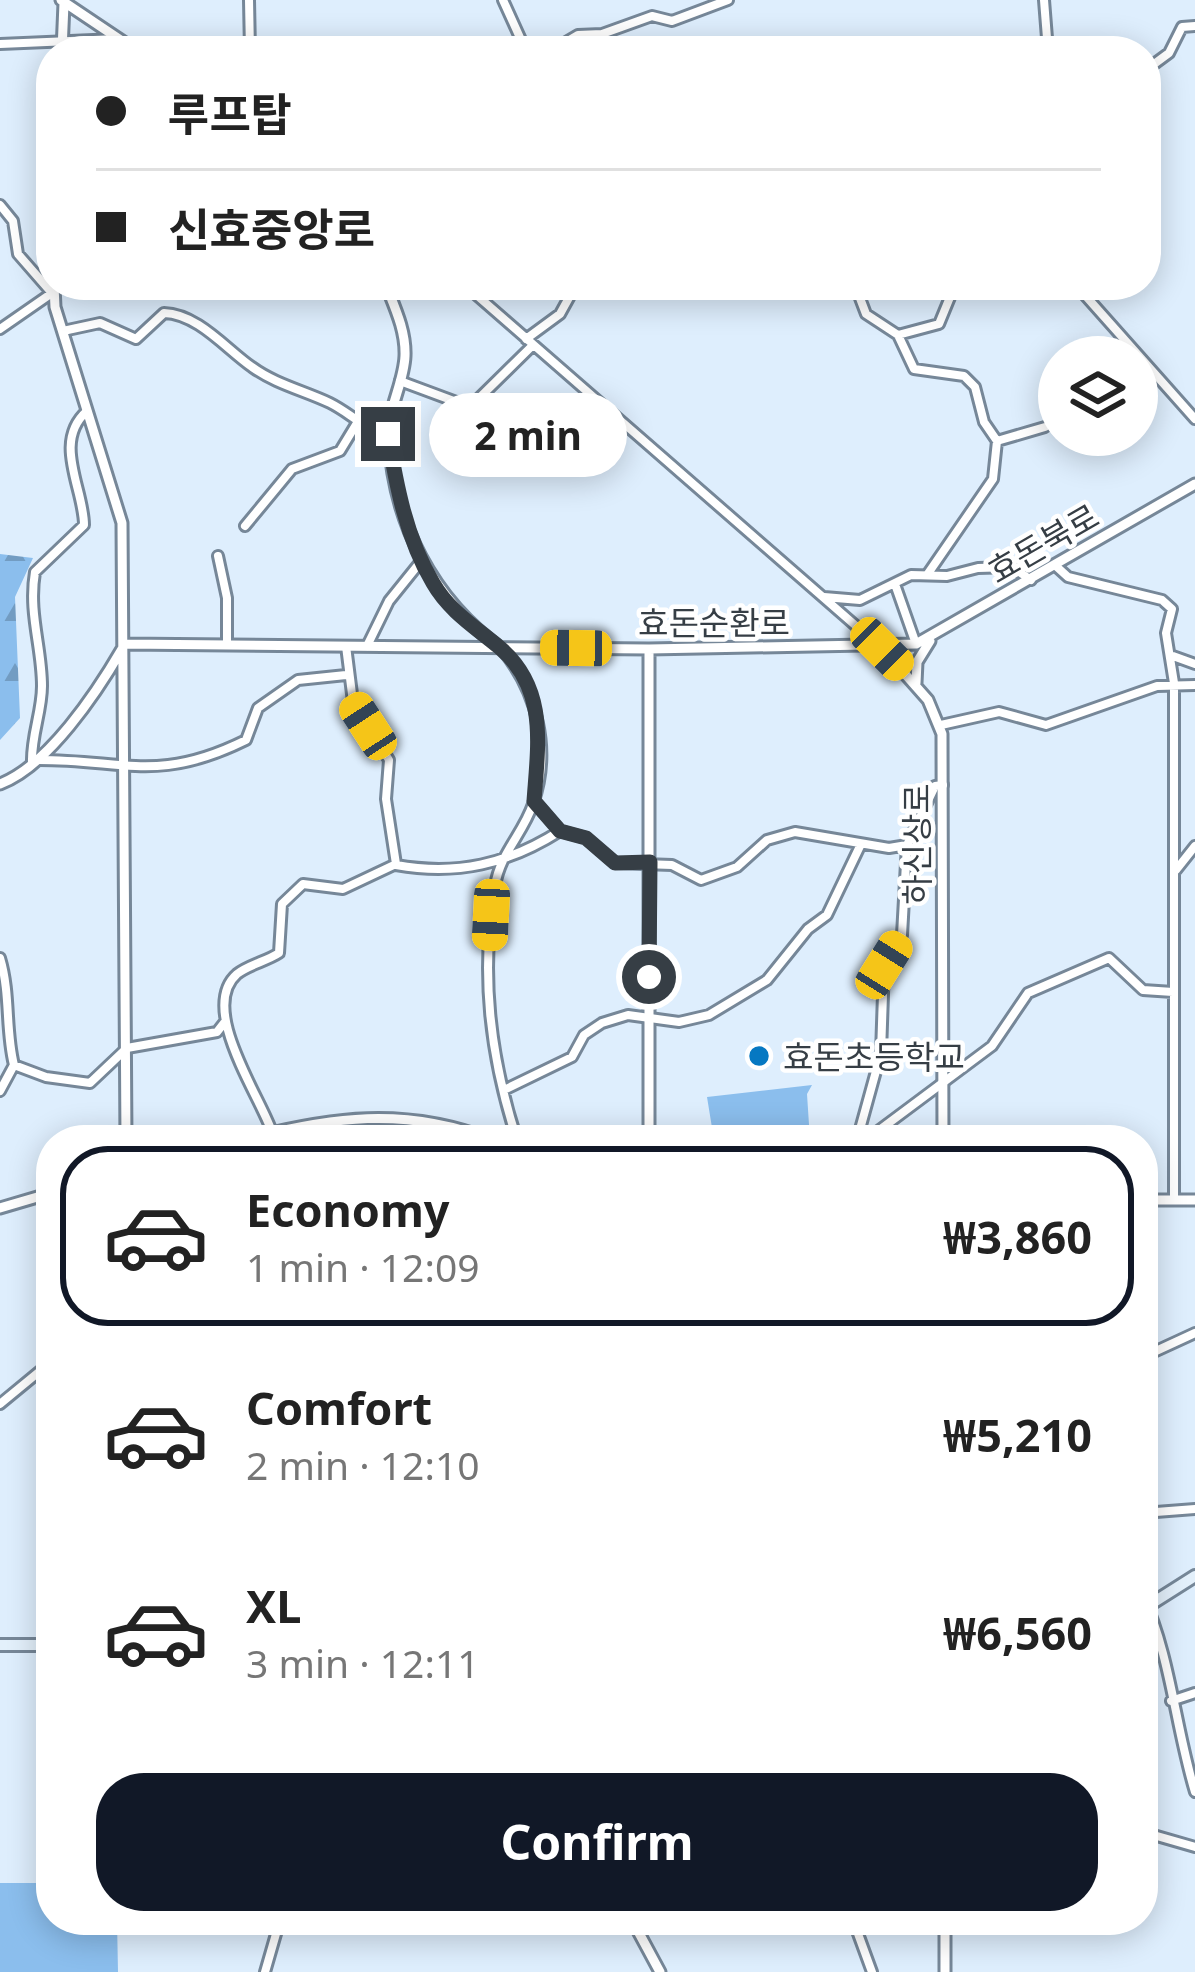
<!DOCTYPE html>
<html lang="en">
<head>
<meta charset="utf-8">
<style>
	body { margin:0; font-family:"Noto Sans","Noto Sans KR",sans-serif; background:#f6f6f6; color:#222; height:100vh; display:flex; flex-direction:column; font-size:45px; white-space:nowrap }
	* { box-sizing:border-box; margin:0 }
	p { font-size:39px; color:#767676 }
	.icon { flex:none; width:66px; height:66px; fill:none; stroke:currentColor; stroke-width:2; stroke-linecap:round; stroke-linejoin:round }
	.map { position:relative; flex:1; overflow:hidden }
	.sheet { position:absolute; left:36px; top:1125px; width:1122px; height:810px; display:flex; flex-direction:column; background:#fff; border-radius:48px; box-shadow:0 6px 30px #0003 }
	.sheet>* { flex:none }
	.banner { position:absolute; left:36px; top:36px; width:1125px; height:264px; border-radius:48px; box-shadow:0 6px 30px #0003; display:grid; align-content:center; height:264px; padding:0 60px; background:#fff }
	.tools { position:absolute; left:1038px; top:336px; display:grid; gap:24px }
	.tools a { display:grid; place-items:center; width:120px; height:120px; border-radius:50%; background:#fff; box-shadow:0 6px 30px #0003; font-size:60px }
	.end { position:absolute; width:54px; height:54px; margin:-27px; border:15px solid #363e45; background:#fff; box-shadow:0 0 0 6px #fff }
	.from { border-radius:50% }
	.bubble { position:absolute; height:84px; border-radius:42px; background:#fff; box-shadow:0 6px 30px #0003; font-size:39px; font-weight:700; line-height:84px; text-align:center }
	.car { position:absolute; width:36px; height:72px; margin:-36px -18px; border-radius:15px; box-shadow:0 0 9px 3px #0007; background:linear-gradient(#f5c518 24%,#345 0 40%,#f5c518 0 76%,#345 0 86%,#f5c518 0) }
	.banner b { display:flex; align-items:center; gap:42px; height:114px; font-size:45px }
	.banner b+b { border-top:3px solid #e0e0e0 }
	.banner i { width:30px; height:30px; background:#222 }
	ul { padding:21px 0 0; list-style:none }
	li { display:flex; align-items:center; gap:36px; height:180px; margin:0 24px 18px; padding:0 36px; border:6px solid transparent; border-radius:48px }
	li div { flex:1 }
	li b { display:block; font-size:45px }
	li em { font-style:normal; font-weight:700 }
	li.selected { border-color:#111827 }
	li>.icon { width:108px; height:108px; stroke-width:1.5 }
	.primary-button { display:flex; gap:24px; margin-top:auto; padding:24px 60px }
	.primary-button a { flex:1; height:138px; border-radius:48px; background:#111827; color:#fff; font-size:48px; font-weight:700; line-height:138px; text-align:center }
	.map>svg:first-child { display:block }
	.grass { fill:#8bbeed }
	.forest { fill:url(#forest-firs) }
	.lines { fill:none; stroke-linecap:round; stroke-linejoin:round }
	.minor-casing { stroke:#768798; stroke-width:14 }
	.tertiary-casing { stroke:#768798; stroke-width:15 }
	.secondary-casing { stroke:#768798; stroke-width:16 }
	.minor { stroke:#fff; stroke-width:8 }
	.tertiary { stroke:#fff; stroke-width:9 }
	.secondary { stroke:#e3f0fb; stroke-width:10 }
	.route { stroke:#363e45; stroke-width:15 }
	.poi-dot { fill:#0678c2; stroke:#fff; stroke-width:4.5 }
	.labels { text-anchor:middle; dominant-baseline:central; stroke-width:9; stroke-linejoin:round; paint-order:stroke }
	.street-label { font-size:33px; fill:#363e45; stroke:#fff }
	.poi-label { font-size:33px; fill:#363e45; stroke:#fff; text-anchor:start }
</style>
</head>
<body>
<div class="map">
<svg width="1195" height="1972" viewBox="0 0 1195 1972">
	<defs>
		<pattern id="forest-firs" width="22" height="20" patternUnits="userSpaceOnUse" patternTransform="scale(3)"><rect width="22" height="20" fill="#8bbeed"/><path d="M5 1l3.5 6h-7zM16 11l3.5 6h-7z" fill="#729cc2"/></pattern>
	</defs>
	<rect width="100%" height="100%" fill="#deeefd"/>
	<path class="grass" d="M 812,1085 L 807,1094 L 810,1140 L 714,1140 L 707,1097 Z
		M 0,1883 L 51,1883 L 51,1920 L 117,1920 L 118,1972 L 0,1972 Z"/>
	<path class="forest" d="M 0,554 L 33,558 L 15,597 L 20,718 L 0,740 Z"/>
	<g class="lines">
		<g class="minor-casing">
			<path id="minor" d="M 249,0 L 250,51
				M 503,0 L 526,51
				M 1044,0 L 1048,51
				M 0,44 L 117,39
				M 551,51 L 578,35 L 602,34 L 652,16 L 672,21 L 728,0
				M 1146,70 L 1169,53 L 1182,27 L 1195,26
				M 0,205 L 13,221 L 18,254 L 52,293 L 0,329
				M 465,285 L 879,646
				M 855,285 L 866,314 L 898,335 L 939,324 L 955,285
				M 1004,285 L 1015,285
				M 1076,285 L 1195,419
				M 63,331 L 100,323 L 136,339 L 164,313 C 198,314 226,349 252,367 C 275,384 305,391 330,403 C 352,414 363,429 388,433
				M 898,335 L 914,369 L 964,376 L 975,387 L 984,422 L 997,441 L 993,479 L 927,575
				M 526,339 L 560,314 L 576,285
				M 400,381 L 470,407 L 531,347
				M 997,441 L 1045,427
				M 245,526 L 292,469 L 340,451 L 357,423
				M 218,556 L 227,598 L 227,645
				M 1057,567 L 1068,577 L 1162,600 L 1172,609 L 1166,633 L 1174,683 L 1174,1200
				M 896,587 L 916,644
				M 824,597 L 860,600 L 911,575 L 947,576 L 978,568 L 1012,567 L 1031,580
				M 367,646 L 389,601 L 422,560
				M 502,649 C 537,692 552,749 533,804 C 523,834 500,853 495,886 C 480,974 490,1056 517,1140
				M 1173,656 L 1195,664
				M 941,725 L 999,712 L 1046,725 L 1157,686 L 1195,685
				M 39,760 C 126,760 159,783 246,740 L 258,708 L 298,680 L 346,675
				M 32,763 C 31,736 42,712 42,686 C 42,647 28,613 35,572 L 84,525 C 84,489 52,442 87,411
				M 534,801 L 560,831 L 586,838 L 615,863 L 672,865 L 701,880 L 737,867 L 767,840 L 795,832 L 889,848 L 907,845
				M 396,865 C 457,876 508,864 560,831
				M 1176,870 L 1195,846
				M 0,958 C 11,995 5,1029 14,1065 L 0,1091
				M 14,1065 L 46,1077 L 90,1083 L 127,1048 L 217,1032 L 224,1023
				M 504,1090 L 572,1057 L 584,1035 L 602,1023 L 628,1015 L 679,1022 L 709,1015 L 767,980 L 808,929 L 827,915 L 861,844
				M 272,1132 C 260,1096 198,1008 237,974 C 248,965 267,961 279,953 L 282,904 L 303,884 L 343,889 L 396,864 L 386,799 L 389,760 L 353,702 L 346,646
				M 857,1140 L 881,1053 L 884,965 L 902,935 L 907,845 L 935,786 L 943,785
				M 866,1140 L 992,1046 L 1028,993 L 1109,958 L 1143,990 L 1173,992
				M 1143,1357 L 1195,1333
				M 0,1404 L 51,1362
				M 1143,1513 L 1195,1509
				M 1143,1596 C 1171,1657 1175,1726 1195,1792
				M 1171,1701 L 1195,1693
				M 1143,1832 L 1195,1847
				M 853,1920 L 872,1972
				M 265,1972 L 280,1920"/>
		</g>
		<g class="tertiary-casing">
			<path id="tertiary" d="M 61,0 L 137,51
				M 62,51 L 64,3
				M 51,222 L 55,307 L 122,523 L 126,1140
				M 386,285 C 395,308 406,331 405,356 C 404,383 387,410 389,437 C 393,523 433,600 502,649
				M 124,644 L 649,649 L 916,644 L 1195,484
				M 882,648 L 928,700 L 942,734 L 943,1140
				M 916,683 L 917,662 L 930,641
				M 0,784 C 48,766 97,692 122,649
				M 242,1140 C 330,1117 405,1106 492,1140
				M 649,1140 L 649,649
				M 1143,1200 L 1195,1200
				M 0,1208 L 51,1193
				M 632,1920 L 660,1972
				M 945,1920 L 945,1972"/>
		</g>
		<g class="secondary-casing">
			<path id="secondary" d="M 1143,1609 L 1195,1576
				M 0,1645 L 51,1645"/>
		</g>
		<use href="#minor" class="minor"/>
		<use href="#tertiary" class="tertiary"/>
		<use href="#secondary" class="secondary"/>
	</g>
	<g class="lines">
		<path class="route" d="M 388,434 C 396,484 406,538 433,583 C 449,611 475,627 499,647 C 548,688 538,744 534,801 L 560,831 L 586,838 L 615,863 L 650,862 L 649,977"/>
	</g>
	<circle class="poi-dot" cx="759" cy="1056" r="12"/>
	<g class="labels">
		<g class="street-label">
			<text transform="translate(1043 543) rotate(-30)">효돈북로</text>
			<text x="714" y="622">효돈순환로</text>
			<text transform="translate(916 844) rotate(-90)">하신상로</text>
		</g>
		<g class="poi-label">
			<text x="783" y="1056">효돈초등학교</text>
		</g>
	</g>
</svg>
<div class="tools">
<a><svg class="icon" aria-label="layers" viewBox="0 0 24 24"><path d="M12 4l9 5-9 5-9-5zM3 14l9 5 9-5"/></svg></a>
</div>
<i class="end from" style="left:649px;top:977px"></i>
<i class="end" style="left:388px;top:434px"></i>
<div class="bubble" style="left:429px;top:393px;width:198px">2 min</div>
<i class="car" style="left:576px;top:648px;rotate:271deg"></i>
<i class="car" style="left:882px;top:649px;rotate:135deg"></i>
<i class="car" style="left:368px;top:726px;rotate:327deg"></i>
<i class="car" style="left:491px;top:915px;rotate:183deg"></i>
<i class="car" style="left:884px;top:965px;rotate:32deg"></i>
<div class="banner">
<b><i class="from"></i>루프탑</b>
<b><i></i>신효중앙로</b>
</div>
<section class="sheet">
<ul>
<li class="selected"><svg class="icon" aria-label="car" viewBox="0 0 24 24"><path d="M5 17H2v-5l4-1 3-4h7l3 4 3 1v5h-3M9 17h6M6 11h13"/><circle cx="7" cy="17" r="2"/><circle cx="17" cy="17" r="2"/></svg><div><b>Economy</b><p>1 min · 12:09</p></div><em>₩3,860</em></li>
<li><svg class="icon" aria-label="car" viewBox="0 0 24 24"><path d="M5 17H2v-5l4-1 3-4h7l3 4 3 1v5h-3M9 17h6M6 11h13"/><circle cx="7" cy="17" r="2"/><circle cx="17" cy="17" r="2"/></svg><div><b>Comfort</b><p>2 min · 12:10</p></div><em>₩5,210</em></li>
<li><svg class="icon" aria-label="car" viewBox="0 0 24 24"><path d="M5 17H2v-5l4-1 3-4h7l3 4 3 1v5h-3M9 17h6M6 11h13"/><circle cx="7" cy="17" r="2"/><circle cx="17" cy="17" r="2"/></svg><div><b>XL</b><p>3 min · 12:11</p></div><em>₩6,560</em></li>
</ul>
<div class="primary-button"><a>Confirm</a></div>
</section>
</div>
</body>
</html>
